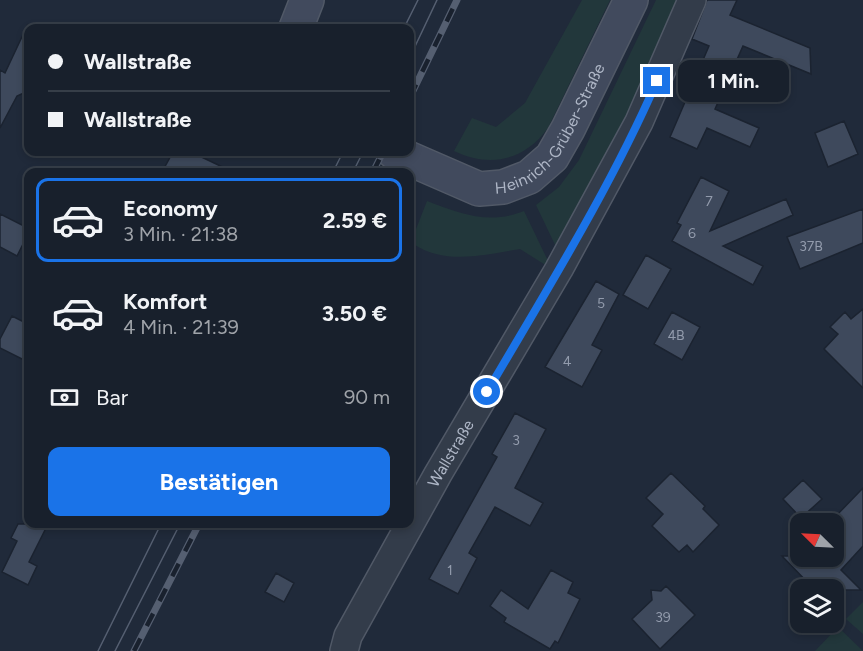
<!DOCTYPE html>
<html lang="de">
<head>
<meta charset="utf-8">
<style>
	body { margin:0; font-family:Figtree,sans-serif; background:#252d38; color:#f1f3f6; height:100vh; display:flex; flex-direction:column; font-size:22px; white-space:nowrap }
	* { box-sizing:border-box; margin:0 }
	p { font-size:20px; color:#9fa3a9 }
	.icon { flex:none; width:33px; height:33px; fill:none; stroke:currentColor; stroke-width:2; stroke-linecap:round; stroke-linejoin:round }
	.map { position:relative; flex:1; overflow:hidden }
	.side { position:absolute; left:24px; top:168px; width:390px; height:360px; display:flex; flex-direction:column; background:#18202c; border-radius:12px; box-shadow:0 3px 9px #0003,0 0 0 2px #363e48 }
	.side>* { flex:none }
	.guide { position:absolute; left:24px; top:24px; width:390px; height:132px; border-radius:12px; box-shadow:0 3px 9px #0003,0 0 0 2px #363e48; display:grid; align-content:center; height:132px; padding:0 24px; background:#18202c }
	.needle { width:39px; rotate:294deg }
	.controls { position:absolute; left:790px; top:513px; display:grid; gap:12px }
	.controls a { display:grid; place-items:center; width:54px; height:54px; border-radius:12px; background:#18202c; box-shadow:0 3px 9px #0003,0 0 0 2px #363e48; font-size:30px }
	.end { position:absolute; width:27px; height:27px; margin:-14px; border:8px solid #1a73e8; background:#fff; box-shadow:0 0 0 3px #fff }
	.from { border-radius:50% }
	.bubble { position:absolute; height:42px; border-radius:12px; background:#18202c; box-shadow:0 3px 9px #0003,0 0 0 2px #363e48; font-size:20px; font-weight:700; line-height:42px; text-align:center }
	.guide b { display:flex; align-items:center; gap:21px; height:57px; font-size:22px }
	.guide b+b { border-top:2px solid #363e48 }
	.guide i { width:15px; height:15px; background:#f1f3f6 }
	ul { padding:10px 0 0; list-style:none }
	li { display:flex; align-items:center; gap:18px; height:84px; margin:0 12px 9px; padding:0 12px; border:3px solid transparent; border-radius:12px }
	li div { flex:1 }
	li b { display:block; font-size:22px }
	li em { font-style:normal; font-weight:700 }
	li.active { border-color:#1a73e8 }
	li>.icon { width:54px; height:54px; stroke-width:1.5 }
	.pay { display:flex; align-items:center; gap:15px; height:66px; padding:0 24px; font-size:22px }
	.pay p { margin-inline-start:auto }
	.cta { display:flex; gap:12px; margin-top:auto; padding:12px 24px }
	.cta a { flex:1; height:69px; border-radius:12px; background:#1a73e8; color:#fff; font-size:24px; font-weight:700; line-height:69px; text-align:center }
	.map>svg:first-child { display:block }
	.green { fill:#22373b }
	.building { fill:#3e495c; stroke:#1b2330; stroke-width:1.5 }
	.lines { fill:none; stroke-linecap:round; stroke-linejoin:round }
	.street-casing { stroke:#515967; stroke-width:30 }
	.secondary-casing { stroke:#515967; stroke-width:36 }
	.street { stroke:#333c4a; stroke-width:27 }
	.secondary { stroke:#414a5d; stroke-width:33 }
	.tram { stroke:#555f71; stroke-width:1.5 }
	.rail-casing { stroke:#555f71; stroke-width:7 }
	.rail { stroke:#19212e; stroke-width:4.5; stroke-dasharray:14; stroke-linecap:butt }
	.route { stroke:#1a73e8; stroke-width:8 }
	.labels { text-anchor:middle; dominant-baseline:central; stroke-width:4.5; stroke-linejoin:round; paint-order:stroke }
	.number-label { font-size:14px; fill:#929bac }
	.street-label { font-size:16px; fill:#aeb6c6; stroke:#19212e }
</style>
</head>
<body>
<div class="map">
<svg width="863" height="651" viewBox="0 0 863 651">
	<rect width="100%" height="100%" fill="#202a3a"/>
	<path class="green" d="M 582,0 L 610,0 L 548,128 C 524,161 490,168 454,151 L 472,118 L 496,127 L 525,103 Z
		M 656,0 L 681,0 L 625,127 L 557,249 L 536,205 L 559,187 L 579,160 Z
		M 427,201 C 461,214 489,225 524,211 L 549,263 L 547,266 L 520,249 C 484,255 442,266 411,242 Z
		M 863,602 L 863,634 L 846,619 Z
		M 838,627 L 863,651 L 815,651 Z"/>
	<path class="building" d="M 707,0 L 737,0 L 730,15 L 810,48 L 811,74 L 743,46 L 715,109 L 759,128 L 750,147 L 707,128 L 697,149 L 670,137 L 709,46 L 692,39 Z
		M 28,24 L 28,70 L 23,83 L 26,92 L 17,96 L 0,128 L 0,70 L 5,73 Z
		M 844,121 L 858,154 L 828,167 L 815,133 Z
		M 173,152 L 191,152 L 233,172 L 162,172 Z
		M 701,177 L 729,191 L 710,231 L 786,199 L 793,215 L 723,246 L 763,266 L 753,285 L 672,241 L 681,225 L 677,223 Z
		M 863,209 L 863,243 L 800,269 L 787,237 Z
		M 0,214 L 28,228 L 28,234 L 17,256 L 0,247 Z
		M 646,255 L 671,269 L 648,309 L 623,295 Z
		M 596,281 L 619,294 L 592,345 L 602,350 L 582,387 L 545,367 Z
		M 863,309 L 863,388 L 824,349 L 838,334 L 830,327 L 845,312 L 851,319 Z
		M 672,312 L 700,327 L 682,360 L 654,344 Z
		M 12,316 L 28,324 L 28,362 L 0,348 L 0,339 Z
		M 515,413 L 546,429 L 515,488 L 543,503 L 530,526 L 495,507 L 469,553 L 477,558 L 458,594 L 429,579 L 497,457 L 492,454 Z
		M 671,473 L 705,506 L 703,509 L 719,525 L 693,552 L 687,545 L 679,552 L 652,526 L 663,514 L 646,498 Z
		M 803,480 L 822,499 L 801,518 L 783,499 Z
		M 863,488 L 863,546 L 841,570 L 861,590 L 815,590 L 782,556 L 834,556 L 834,518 Z
		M 18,524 L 48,524 L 29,562 L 37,566 L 28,585 L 2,572 L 17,541 L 11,538 Z
		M 551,570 L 573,582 L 568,593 L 580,599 L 558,643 L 555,641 L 550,649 L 504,622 L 506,618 L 490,606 L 501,590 L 528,609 Z
		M 276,573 L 294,583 L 284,602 L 265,592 Z
		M 666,586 L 695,615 L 660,649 L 632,619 L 652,600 L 651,590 L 661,591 Z"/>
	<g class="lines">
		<g class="street-casing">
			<g id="street">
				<path id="s1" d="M 344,651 L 348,636 L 438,474 L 559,269 L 639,122 L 692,0"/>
			</g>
		</g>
		<g class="secondary-casing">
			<g id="secondary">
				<path d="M 296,28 L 307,0"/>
				<path id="s2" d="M 394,152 L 479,189 L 503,187 L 529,177 L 552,157 L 568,129 L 631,0"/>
			</g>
		</g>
		<use href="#street" class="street"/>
		<use href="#secondary" class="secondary"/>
		<path class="tram" d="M 404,28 L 418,0
			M 410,57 L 437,0
			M 333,172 L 343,152
			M 353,172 L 363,152
			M 98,651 L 161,524
			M 115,651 L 180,524"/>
		<g class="rail-casing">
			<path id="rail" d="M 410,97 L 457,0
				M 373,172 L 383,152
				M 134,651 L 199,524"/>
		</g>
		<use href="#rail" class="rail"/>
	</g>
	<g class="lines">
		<path class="route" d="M 487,392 C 546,291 610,189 657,81"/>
	</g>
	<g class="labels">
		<g class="number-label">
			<text x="709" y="201">7</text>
			<text x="692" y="233">6</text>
			<text x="811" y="246">37B</text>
			<text x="601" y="303">5</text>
			<text x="676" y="335">4B</text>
			<text x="567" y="361">4</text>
			<text x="516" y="440">3</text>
			<text x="450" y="570">1</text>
			<text x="663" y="617">39</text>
		</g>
		<g class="street-label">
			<text stroke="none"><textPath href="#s2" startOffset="194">Heinrich-Grüber-Straße</textPath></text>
			<text stroke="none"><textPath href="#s1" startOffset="225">Wallstraße</textPath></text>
		</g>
	</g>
</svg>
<div class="controls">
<a><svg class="needle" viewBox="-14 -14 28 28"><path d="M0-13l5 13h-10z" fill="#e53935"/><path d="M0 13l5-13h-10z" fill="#9fa3a9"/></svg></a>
<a><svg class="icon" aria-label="layers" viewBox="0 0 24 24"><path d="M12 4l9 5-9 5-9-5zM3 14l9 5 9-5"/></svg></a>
</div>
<i class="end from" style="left:487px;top:392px"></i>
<i class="end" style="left:657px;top:81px"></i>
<div class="bubble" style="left:678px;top:60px;width:111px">1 Min.</div>
<div class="guide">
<b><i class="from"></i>Wallstraße</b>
<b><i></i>Wallstraße</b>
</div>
<section class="side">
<ul>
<li class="active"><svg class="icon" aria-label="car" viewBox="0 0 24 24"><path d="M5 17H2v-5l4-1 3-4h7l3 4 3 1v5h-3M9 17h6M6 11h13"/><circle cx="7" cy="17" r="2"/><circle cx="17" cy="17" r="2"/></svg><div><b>Economy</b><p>3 Min. · 21:38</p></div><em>2.59 €</em></li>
<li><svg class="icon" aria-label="car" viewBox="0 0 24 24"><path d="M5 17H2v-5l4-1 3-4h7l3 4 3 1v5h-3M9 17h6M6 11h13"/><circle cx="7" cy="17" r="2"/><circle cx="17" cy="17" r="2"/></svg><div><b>Komfort</b><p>4 Min. · 21:39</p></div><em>3.50 €</em></li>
</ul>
<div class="pay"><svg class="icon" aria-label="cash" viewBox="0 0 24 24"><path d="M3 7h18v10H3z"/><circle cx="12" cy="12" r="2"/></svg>Bar<p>90 m</p></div>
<div class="cta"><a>Bestätigen</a></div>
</section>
</div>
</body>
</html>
